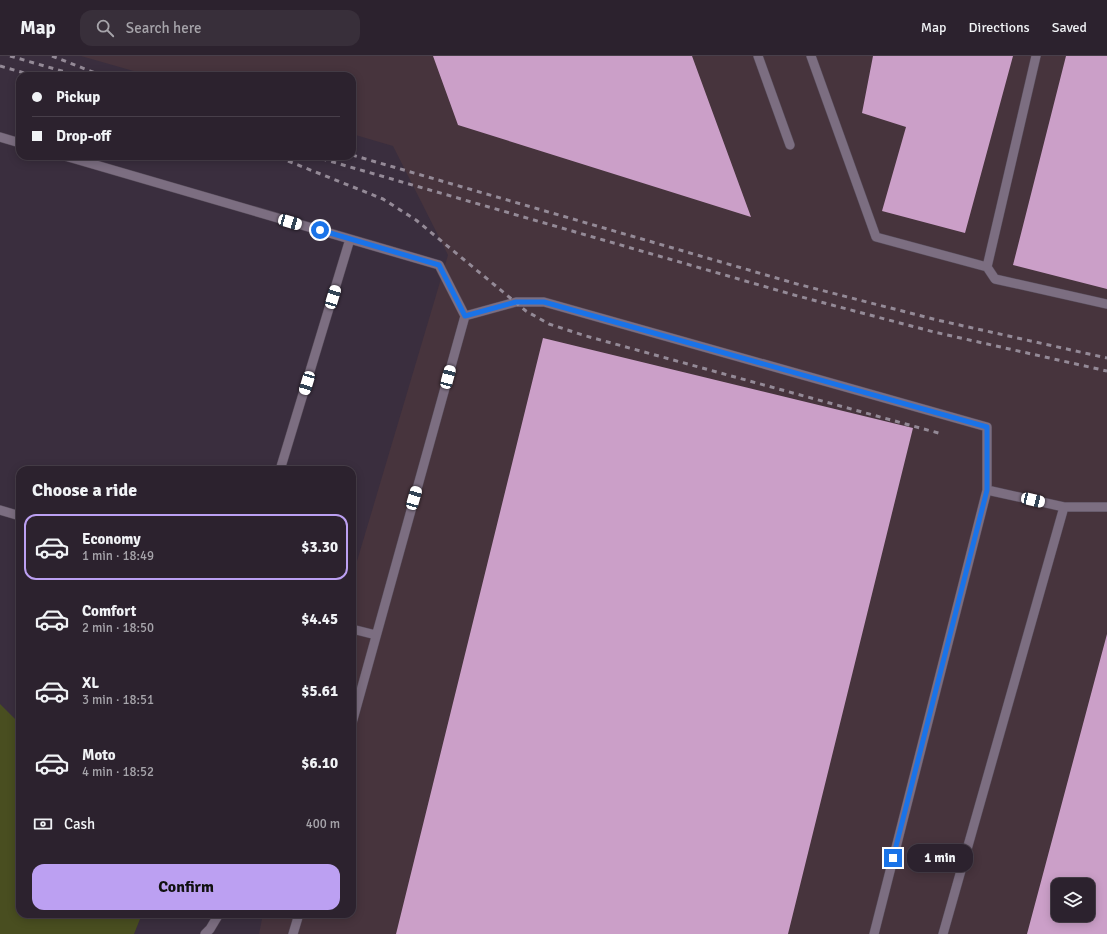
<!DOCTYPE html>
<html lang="en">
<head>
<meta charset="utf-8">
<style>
	body { margin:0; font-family:Signika,sans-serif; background:#382f3a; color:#f1f3f6; height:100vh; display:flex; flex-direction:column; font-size:15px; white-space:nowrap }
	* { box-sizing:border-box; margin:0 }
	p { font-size:13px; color:#a6a4aa }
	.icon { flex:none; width:22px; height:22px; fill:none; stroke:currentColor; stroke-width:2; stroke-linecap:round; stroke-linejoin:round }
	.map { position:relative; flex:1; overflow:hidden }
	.sheet { position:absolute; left:16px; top:410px; width:340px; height:452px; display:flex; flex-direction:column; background:#2c222e; border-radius:12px; box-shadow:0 2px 10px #0003,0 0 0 1px #483f4a }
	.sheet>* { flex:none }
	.guide { position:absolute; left:16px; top:16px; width:340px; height:88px; border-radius:12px; box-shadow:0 2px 10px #0003,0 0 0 1px #483f4a; display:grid; align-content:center; height:88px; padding:0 16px; background:#2c222e }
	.buttons { position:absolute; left:1051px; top:822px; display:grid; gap:8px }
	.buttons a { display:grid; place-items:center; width:44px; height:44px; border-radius:8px; background:#2c222e; box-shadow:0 2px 10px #0003,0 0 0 1px #483f4a; font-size:20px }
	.end { position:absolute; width:18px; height:18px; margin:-9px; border:5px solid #1a73e8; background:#fff; box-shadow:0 0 0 2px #fff }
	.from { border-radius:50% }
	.bubble { position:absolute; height:28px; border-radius:12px; background:#2c222e; box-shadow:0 2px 10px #0003,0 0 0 1px #483f4a; font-size:13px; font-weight:700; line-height:28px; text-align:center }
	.car { position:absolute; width:12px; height:24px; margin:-12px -6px; border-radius:5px; box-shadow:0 0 3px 1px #0007; background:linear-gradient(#fff 24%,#345 0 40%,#fff 0 76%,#345 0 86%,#fff 0) }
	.guide b { display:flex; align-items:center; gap:14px; height:38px; font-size:15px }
	.guide b+b { border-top:1px solid #483f4a }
	.guide i { width:10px; height:10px; background:#f1f3f6 }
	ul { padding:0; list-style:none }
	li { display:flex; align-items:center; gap:12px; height:66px; margin:0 8px 6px; padding:0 8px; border:2px solid transparent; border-radius:12px }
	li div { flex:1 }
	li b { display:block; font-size:15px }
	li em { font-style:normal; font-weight:700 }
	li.active { border-color:#bca0f2 }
	li>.icon { width:36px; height:36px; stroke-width:1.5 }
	h2 { padding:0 16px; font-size:18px; line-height:48px }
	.pay { display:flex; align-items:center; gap:10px; height:44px; padding:0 16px; font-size:15px }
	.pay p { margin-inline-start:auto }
	.action { display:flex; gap:8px; margin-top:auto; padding:8px 16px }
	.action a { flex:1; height:46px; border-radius:12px; background:#bca0f2; color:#111; font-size:16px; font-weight:700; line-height:46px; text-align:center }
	header { display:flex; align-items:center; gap:24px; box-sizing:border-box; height:56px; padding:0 20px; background:#2c222e; border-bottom:1px solid #483f4a }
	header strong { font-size:19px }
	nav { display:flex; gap:22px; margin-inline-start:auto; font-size:14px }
	.search { width:280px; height:36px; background:#382f3a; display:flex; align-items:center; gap:10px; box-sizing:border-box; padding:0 14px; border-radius:12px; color:#a6a4aa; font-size:15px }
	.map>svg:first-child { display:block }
	.industrial { fill:#47343d; fill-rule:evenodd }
	.green { fill:#494e20 }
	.building { fill:#cb9fc8; fill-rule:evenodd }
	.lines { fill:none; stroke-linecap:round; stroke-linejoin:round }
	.service-casing { stroke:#574c5a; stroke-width:10 }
	.service { stroke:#7c6e81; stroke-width:9 }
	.rail { stroke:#948a97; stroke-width:3; stroke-dasharray:5 5; stroke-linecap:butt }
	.route { stroke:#1a73e8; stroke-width:5 }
</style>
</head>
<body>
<header>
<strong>Map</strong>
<div class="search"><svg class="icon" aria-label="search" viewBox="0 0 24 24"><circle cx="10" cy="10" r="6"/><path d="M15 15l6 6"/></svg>Search here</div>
<nav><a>Map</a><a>Directions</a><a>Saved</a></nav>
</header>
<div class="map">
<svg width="1107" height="878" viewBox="0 0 1107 878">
	<rect width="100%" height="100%" fill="#3a2e3e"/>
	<path class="industrial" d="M 81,0 L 1107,0 L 1107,878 L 259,878 L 263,858 L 352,858 L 352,522 L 448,199 L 393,90 L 352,78 L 352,20 L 151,20 ZM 1058,829 L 1088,829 L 1088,859 L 1058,859 Z"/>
	<path class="green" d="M 0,648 L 20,668 L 20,858 L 142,858 L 134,878 L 0,878 Z"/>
	<path class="building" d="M 433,0 L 692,0 L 751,161 L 458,69 Z
		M 873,0 L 1013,0 L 965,177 L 882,155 L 906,71 L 862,57 Z
		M 1066,0 L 1107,0 L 1107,233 L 1013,209 Z
		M 543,282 L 913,372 L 788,878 L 396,878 Z
		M 1107,578 L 1107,878 L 1027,878 ZM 1058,829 L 1088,829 L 1088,859 L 1058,859 Z"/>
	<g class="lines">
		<g class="service-casing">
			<path id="service" d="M 758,0 L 790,89
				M 811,0 L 876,181 L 987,211 L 1036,0
				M 0,81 L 20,87
				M 65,100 L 439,209 L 465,260 L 352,667
				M 987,211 L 995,223 L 1107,248
				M 465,260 L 516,246 L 544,246 L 987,371 L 987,434 L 874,878
				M 280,414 L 350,183
				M 987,434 L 1064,451
				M 0,454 L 20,460
				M 352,573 L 376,579
				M 205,878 L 210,873 L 219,858
				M 293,878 L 299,858
				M 943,878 L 1064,451 L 1107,451"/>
		</g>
		<use href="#service" class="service"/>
		<path class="rail" d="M 10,0 L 79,20
			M 52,0 L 103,20
			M 0,10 L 35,20
			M 352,99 L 797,228 L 937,264 L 1107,302
			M 312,100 L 794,239 L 934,276 L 1107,315
			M 288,105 L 383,143 L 416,164 L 526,255 L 549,268 L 586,280 L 942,378"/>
	</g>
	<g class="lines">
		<path class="route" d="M 320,174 L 439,209 L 465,260 L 516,246 L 544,246 L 987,371 L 987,434 L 893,802"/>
	</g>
</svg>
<div class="buttons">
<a><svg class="icon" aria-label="layers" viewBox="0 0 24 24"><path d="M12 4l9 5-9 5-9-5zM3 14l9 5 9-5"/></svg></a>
</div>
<i class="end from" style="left:320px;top:174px"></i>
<i class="end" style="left:893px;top:802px"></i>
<div class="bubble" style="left:907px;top:788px;width:66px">1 min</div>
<i class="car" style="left:290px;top:166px;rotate:106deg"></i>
<i class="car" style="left:333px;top:241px;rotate:17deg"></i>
<i class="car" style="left:448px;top:321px;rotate:15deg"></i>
<i class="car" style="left:307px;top:327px;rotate:197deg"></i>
<i class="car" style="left:414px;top:442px;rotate:16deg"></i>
<i class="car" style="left:1033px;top:444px;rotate:103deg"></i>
<div class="guide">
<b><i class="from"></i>Pickup</b>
<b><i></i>Drop-off</b>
</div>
<section class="sheet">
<h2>Choose a ride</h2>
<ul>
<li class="active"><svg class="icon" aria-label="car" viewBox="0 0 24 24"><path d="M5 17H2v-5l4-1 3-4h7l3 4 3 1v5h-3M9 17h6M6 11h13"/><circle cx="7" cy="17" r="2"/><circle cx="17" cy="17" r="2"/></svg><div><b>Economy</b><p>1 min · 18:49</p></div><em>$3.30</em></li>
<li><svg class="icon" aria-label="car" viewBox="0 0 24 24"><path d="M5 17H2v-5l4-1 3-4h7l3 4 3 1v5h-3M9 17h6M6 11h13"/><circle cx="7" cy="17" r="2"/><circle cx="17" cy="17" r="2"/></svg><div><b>Comfort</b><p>2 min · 18:50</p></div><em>$4.45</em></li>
<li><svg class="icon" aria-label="car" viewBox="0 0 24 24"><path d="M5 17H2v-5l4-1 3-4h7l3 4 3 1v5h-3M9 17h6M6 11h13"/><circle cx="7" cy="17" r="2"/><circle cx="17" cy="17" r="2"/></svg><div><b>XL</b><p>3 min · 18:51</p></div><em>$5.61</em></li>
<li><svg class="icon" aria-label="car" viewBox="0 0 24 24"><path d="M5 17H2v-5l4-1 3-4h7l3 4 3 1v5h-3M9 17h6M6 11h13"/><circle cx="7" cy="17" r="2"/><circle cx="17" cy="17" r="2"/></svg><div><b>Moto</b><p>4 min · 18:52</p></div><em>$6.10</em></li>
</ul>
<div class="pay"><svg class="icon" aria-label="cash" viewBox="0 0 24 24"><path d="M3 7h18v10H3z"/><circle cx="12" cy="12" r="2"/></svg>Cash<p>400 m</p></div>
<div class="action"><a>Confirm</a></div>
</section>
</div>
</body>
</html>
